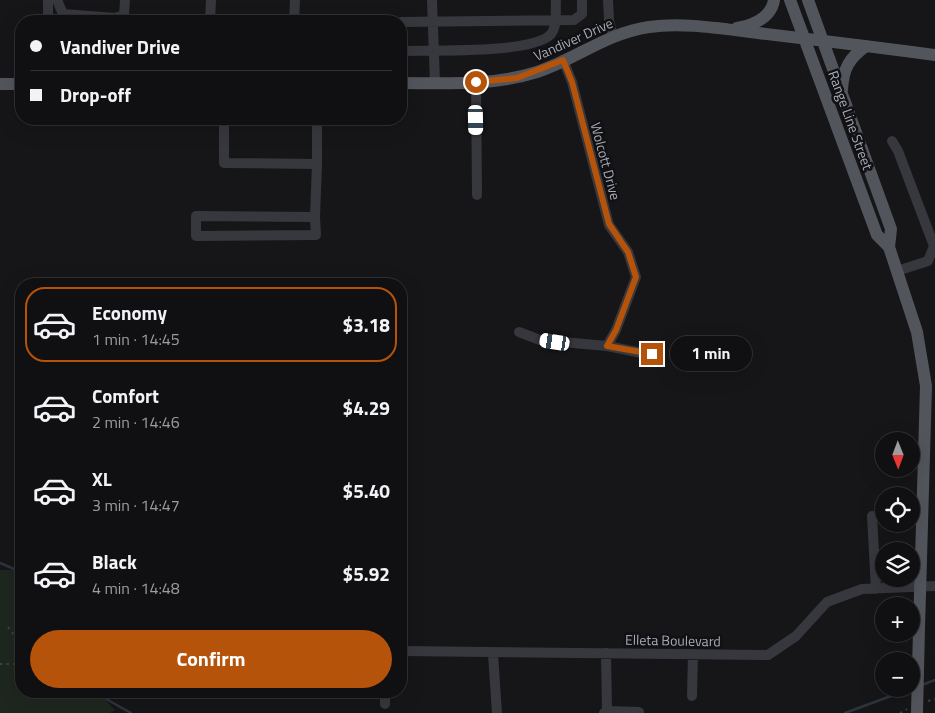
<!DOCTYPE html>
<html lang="en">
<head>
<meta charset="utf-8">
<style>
	body { margin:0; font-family:"Titillium Web",sans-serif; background:#19191b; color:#f1f3f6; height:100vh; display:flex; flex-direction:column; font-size:19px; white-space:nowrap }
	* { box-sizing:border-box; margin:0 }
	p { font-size:16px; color:#9c9d9f }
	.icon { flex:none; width:28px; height:28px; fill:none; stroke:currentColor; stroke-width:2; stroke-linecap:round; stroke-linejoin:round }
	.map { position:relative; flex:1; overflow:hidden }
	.panel { position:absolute; left:15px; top:278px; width:392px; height:420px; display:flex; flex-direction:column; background:#101012; border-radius:20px; box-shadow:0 5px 20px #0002,0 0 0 1px #303032 }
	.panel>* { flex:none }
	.guide { position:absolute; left:15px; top:15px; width:392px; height:110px; border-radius:20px; box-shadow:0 5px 20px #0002,0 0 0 1px #303032; display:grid; align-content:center; height:110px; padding:0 15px; background:#101012 }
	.needle { width:32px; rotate:179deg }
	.buttons { position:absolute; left:875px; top:432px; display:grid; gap:10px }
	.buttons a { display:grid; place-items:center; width:45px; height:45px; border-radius:50%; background:#101012; box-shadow:0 5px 20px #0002,0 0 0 1px #303032; font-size:25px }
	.end { position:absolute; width:22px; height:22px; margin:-11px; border:6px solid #b45309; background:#fff; box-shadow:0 0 0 2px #fff }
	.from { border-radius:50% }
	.bubble { position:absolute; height:35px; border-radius:18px; background:#101012; box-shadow:0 5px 20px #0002,0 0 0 1px #303032; font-size:16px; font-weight:700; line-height:35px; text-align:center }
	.car { position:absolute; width:15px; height:30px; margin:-15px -8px; border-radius:6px; box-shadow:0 0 4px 1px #0007; background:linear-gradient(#fff 24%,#345 0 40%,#fff 0 76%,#345 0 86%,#fff 0) }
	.guide b { display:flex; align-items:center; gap:18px; height:48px; font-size:19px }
	.guide b+b { border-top:1px solid #303032 }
	.guide i { width:12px; height:12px; background:#f1f3f6 }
	ul { padding:9px 0 0; list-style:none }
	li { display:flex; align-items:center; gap:15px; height:75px; margin:0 10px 8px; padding:0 5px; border:2px solid transparent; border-radius:20px }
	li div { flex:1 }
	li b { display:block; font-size:19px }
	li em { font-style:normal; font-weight:700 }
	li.active { border-color:#b45309 }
	li>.icon { width:45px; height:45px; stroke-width:1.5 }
	.action { display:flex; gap:10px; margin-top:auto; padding:10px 15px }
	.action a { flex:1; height:58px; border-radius:30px; background:#b45309; color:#fff; font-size:20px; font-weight:700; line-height:58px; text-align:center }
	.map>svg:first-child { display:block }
	.green { fill:#1e271f }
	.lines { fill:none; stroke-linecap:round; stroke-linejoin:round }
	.stream { stroke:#2c353d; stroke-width:2.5 }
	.path { stroke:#3d3f45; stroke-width:2; stroke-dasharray:2.5 4; stroke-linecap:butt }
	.minor { stroke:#37383e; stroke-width:10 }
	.major { stroke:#53555d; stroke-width:12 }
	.major-bridge { stroke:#53555d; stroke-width:12 }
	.route { stroke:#b45309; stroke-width:6 }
	.labels { text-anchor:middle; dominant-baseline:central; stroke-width:5; stroke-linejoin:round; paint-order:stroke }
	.street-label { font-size:14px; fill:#a8acb9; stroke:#111113 }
</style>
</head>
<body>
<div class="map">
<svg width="935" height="713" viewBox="0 0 935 713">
	<rect width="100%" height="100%" fill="#161618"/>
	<path class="green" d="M 0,570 L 21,570 L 21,691 L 97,691 L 115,710 L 110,713 L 0,713 Z"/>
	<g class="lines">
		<path class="stream" d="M 0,563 L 21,572
			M 922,685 L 935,680
			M 92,691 L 131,713
			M 845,713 L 910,689"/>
		<path class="path" d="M 8,627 L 14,635 L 17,651
			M 0,664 L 21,664
			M 928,701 L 935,699
			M 900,713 L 907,709"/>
		<path class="minor" d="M 57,0 L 63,14 L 115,18 L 124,15 L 125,0
			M 432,0 L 435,83
			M 608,0 L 609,20 L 613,36
			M 48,21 L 48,0
			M 210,21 L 211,0
			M 294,21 L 295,0
			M 401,22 L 574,20 L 582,14 L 582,0
			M 401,51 C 430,50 534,54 551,34 C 558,26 555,9 556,0
			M 563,60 L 572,82 L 609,225 L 628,252 L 636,277 L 616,330 L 607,346
			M 476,82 L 477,195
			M 224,119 L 224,163 L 317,164 L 317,119
			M 892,141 L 898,151 L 934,246 L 928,261 L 897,271
			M 315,217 L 316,235 L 196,236 L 196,216 L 315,217 L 317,164
			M 519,332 L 540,340 L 607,346 L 652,355
			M 872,516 L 876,589
			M 401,651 L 768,655 L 796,636 L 827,602 L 862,589 L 935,586
			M 606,653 L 607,711
			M 493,654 L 497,713
			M 692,696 L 693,654
			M 385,704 L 385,691
			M 604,713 L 607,711 L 639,712"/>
		<path class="major" d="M 790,0 L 877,235 L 889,247
			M 808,0 L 891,229 L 889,247 L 917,332 L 926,386 L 919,628
			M 737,28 C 753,25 771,18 774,0
			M 401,83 C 446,83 493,86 537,72 C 577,59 604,34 649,27 C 684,22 723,29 758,33 C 817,40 876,47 935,55
			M 0,84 L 21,84
			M 842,90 C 843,69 849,58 866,46"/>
		<path class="major-bridge" d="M 917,713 L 919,628"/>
	</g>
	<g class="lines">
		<path class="route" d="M 476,82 L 517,78 L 563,60 L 572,82 L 609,224 L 628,252 L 636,277 L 616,330 L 607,346 L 652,354"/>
	</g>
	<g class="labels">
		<g class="street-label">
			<text transform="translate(573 39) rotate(-24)">Vandiver Drive</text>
			<text transform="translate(851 120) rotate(70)">Range Line Street</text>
			<text transform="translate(606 161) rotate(75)">Wolcott Drive</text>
			<text transform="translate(673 640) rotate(1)">Elleta Boulevard</text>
		</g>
	</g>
</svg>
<div class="buttons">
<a><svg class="needle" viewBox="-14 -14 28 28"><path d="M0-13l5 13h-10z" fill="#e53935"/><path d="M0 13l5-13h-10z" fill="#9c9d9f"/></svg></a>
<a><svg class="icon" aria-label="locate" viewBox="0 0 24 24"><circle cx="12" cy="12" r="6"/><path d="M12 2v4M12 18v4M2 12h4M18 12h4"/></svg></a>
<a><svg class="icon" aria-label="layers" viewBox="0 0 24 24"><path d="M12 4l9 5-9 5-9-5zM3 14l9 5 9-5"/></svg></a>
<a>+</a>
<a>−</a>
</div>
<i class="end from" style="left:476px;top:82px"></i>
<i class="end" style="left:652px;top:354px"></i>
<div class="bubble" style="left:670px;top:336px;width:82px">1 min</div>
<i class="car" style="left:476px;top:120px;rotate:179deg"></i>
<i class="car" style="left:555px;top:342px;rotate:279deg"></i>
<div class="guide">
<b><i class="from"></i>Vandiver Drive</b>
<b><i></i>Drop-off</b>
</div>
<section class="panel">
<ul>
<li class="active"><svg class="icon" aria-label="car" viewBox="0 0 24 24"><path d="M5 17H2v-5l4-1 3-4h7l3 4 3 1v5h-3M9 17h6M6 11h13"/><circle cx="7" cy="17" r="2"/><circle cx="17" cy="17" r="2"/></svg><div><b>Economy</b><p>1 min · 14:45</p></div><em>$3.18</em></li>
<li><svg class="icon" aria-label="car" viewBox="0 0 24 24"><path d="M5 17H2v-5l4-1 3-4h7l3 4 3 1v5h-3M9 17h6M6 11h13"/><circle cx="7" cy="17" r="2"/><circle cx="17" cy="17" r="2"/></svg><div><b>Comfort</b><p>2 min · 14:46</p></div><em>$4.29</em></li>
<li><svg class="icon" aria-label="car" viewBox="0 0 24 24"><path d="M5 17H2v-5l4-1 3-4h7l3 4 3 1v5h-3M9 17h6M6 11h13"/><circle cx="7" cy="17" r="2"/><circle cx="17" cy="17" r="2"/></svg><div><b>XL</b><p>3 min · 14:47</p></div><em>$5.40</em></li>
<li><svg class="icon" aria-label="car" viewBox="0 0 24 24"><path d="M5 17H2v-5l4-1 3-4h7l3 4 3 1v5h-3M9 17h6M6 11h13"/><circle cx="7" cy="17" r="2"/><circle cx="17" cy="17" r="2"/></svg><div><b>Black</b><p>4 min · 14:48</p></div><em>$5.92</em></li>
</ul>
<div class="action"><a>Confirm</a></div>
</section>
</div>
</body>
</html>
